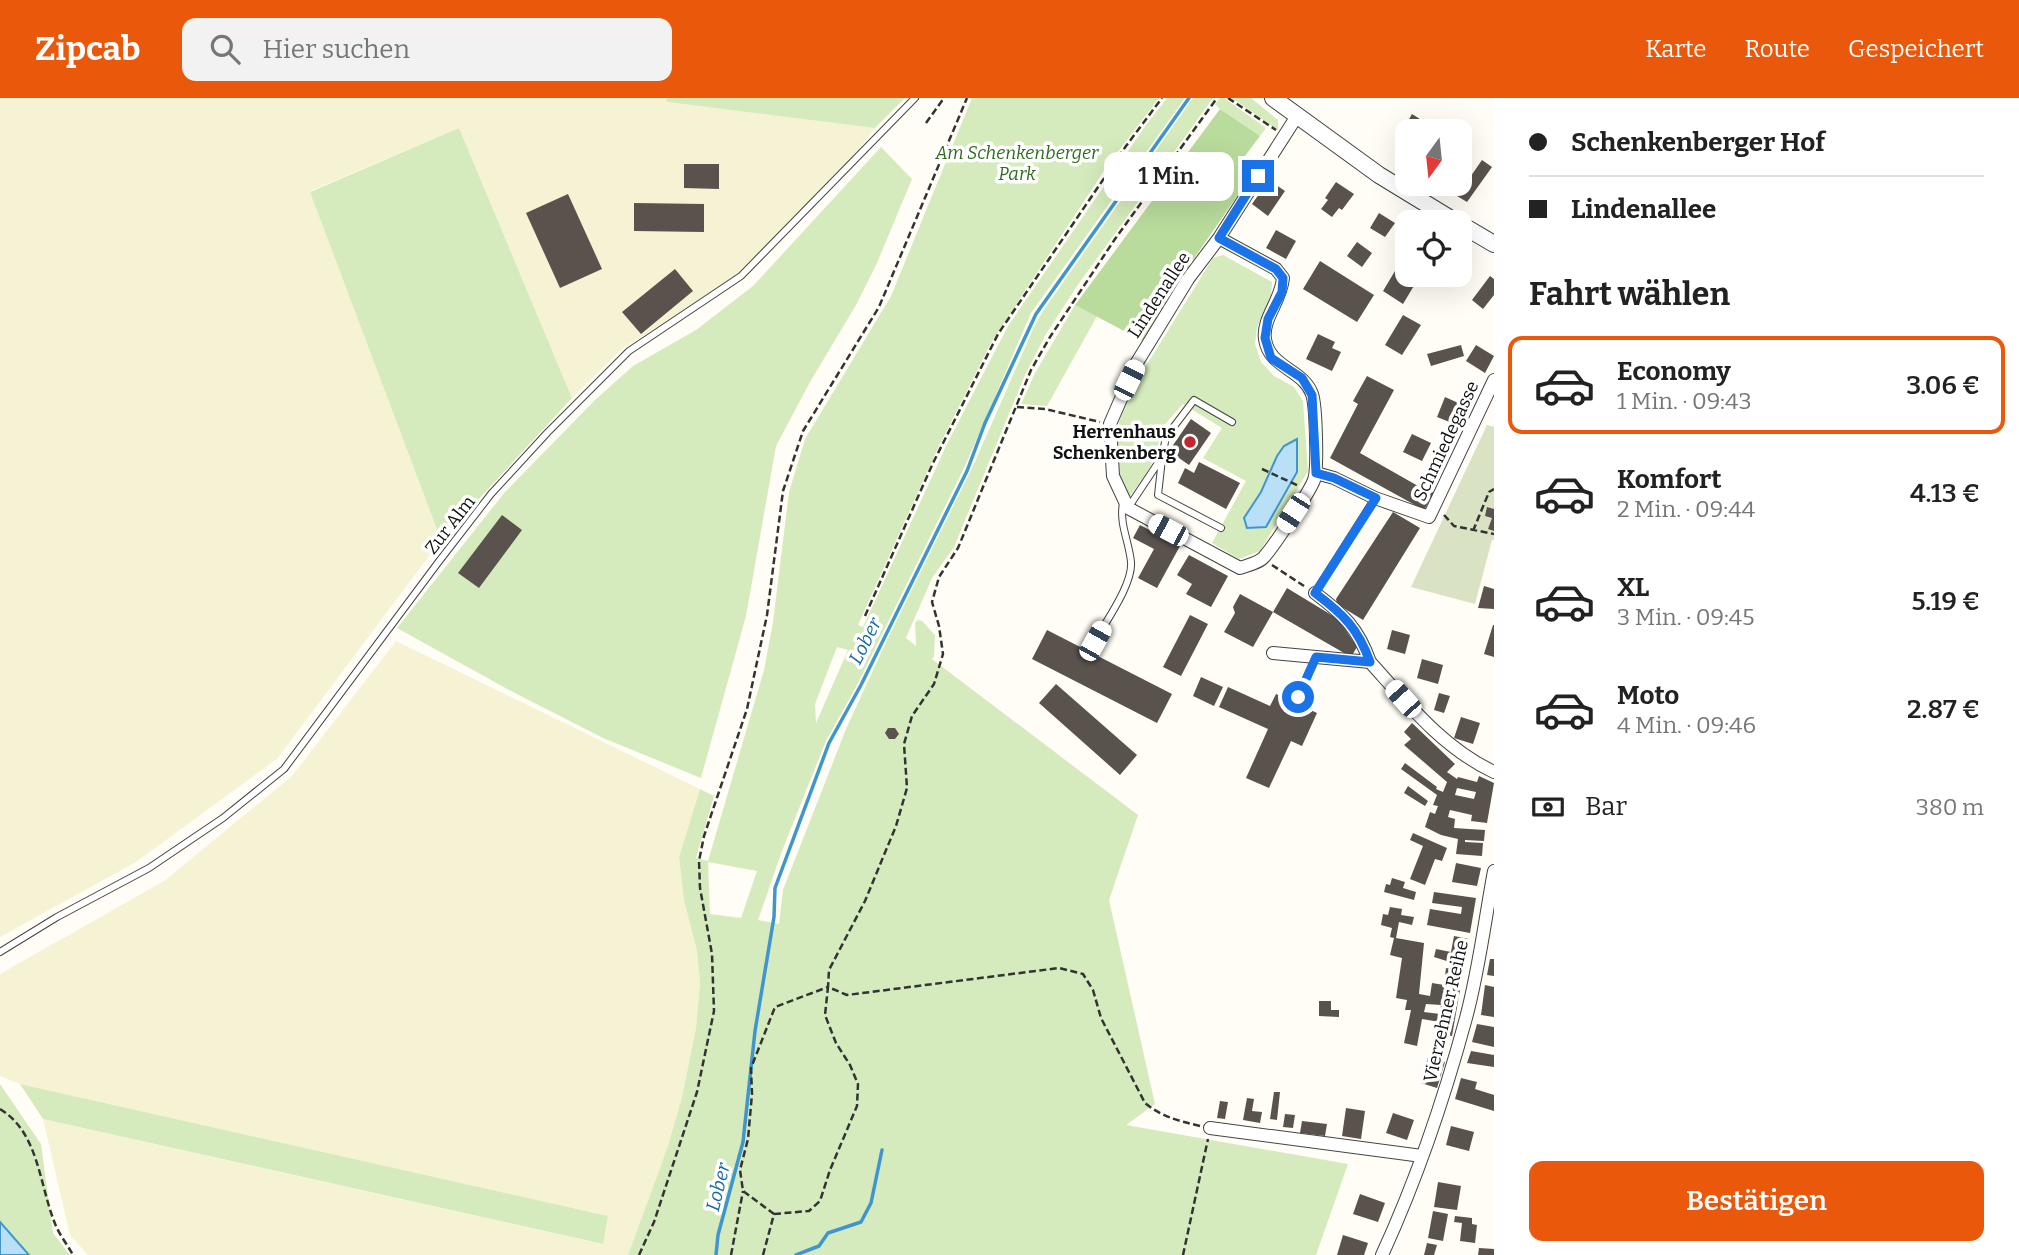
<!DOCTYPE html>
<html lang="de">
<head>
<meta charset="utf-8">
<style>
	body { margin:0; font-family:Bitter,serif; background:#f2f2f2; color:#222; height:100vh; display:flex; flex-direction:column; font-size:26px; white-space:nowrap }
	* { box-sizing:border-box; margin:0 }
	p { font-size:23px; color:#767676 }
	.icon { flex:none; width:38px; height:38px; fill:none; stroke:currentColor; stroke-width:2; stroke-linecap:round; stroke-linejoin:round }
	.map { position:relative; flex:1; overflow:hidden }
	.panel { display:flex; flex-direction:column; background:#fff; width:525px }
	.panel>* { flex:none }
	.banner { display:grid; align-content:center; height:154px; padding:0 35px; background:#fff }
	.needle { width:46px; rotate:195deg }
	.fabs { position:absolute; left:1395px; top:21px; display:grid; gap:14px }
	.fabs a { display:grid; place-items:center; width:77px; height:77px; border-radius:14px; background:#fff; box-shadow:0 7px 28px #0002; font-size:35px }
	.end { position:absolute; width:32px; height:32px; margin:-16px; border:9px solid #1a73e8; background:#fff; box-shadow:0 0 0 4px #fff }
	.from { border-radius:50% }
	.bubble { position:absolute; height:49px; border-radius:14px; background:#fff; box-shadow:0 7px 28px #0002; font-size:23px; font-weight:600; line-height:49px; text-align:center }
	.car { position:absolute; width:21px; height:42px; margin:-21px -10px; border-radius:9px; box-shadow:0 0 5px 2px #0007; background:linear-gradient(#fff 24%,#345 0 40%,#fff 0 76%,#345 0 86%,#fff 0) }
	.banner b { display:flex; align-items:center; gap:24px; height:66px; font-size:26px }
	.banner b+b { border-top:2px solid #e0e0e0 }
	.banner i { width:18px; height:18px; background:#222 }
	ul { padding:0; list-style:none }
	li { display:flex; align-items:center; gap:21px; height:98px; margin:0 14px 10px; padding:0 21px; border:4px solid transparent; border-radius:14px }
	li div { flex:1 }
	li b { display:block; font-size:26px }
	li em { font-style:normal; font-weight:600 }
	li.current { border-color:#ea580c }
	li>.icon { width:63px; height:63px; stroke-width:1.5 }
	h2 { padding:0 35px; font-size:32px; line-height:84px }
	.pay { display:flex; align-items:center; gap:18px; height:77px; padding:0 35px; font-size:26px }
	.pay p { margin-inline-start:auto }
	.cta { display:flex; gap:14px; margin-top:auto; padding:14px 35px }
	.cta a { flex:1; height:80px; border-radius:14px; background:#ea580c; color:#fff; font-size:28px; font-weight:600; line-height:80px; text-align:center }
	header { display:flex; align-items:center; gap:42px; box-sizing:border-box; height:98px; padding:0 35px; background:#ea580c; color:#fff }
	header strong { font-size:33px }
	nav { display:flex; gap:38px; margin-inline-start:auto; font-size:24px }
	.search { width:490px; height:63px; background:#f2f2f2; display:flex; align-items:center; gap:18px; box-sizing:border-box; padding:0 24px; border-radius:14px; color:#767676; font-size:26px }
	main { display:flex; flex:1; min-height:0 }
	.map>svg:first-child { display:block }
	.farmland { fill:#f6f3d4 }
	.green { fill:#d5ebbd; fill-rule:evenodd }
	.forest { fill:#b9dc9c }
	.cemetery { fill:#d9e3c4 }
	.water { fill:#b9e0f7; stroke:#3f96cf; stroke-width:2 }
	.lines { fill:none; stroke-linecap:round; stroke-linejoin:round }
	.stream { stroke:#3f96cf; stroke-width:3.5 }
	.building { fill:#5a524d; fill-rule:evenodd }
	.service-casing { stroke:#444; stroke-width:8 }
	.minor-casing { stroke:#444; stroke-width:14 }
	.tertiary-casing { stroke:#444; stroke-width:18 }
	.path { stroke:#333; stroke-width:2.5; stroke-dasharray:7 3.5; stroke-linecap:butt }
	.service { stroke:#fff; stroke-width:6 }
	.minor { stroke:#fff; stroke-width:12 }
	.tertiary { stroke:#fff; stroke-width:16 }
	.route { stroke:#1a73e8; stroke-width:9 }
	.poi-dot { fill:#c4262e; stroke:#fff; stroke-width:2.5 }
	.labels { text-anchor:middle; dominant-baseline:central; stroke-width:7; stroke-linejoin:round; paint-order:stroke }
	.park-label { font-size:18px; font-style:italic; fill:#2f6b1f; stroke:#fff }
	.street-label { font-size:18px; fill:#111; stroke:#fff }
	.poi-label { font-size:18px; font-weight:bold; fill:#111; stroke:#fff; text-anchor:end }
	.water-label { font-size:19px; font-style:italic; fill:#1768a6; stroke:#fff }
</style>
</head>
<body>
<header>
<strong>Zipcab</strong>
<div class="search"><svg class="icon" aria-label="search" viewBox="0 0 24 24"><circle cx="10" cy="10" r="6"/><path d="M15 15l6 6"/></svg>Hier suchen</div>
<nav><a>Karte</a><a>Route</a><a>Gespeichert</a></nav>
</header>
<main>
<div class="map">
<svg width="1494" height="1157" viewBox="0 0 1494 1157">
	<rect width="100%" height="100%" fill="#fffdf5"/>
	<path class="farmland" d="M 0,0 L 666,0 L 667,4 L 875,30 L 831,87 L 741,178 L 623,250 L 572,300 L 459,30 L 310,93 L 441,442 L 277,661 L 136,764 L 0,839 Z
		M 396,543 L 700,691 L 679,759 L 684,802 L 697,853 L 700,885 L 696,930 L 682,999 L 668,1048 L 628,1157 L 88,1157 L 70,1137 L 43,1021 L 602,1146 L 608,1118 L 20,986 L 0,978 L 0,876 L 164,783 L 292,678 Z"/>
	<path class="green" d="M 666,0 L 905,0 L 875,30 L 667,4 Z
		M 972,0 L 1159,0 L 1107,68 L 992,243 L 937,352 L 858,527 L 863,529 L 947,346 L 1008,228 L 1146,27 L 1167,0 L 1185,0 L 1031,215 L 965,368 L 856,589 L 826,643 L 782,753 L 758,822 L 779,826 L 783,792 L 846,631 L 886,544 L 974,366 L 1034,229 L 1043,213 L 1193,0 L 1213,0 L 1077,188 L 1046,236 L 1025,277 L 954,449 L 932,480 L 906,540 L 916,548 L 915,525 L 918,522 L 922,523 L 935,537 L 934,559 L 932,561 L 1138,717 L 1109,802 L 1155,1006 L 1126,1027 L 1348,1066 L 1316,1157 L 628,1157 L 668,1048 L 682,999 L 696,930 L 700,885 L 697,853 L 684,802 L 679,759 L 700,691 L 714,698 L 696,760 L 708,763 L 764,572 L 773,524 L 789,394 L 805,341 L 891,198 ZM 837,549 L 848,552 L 816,625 L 815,606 ZM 708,764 L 757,773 L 741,820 L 710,816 Z
		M 1220,0 L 1224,0 L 1266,30 L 1260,38 L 1220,11 L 1215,6 Z
		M 1232,0 L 1251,0 L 1278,22 L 1278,32 Z
		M 459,30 L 572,300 L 441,442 L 310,94 Z
		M 881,49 L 912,81 L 877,165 L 856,207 L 810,284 L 776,348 L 746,518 L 701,680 L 603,640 L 511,593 L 397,530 L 505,394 L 595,302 L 633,268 L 696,232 L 753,188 Z
		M 1223,157 L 1272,184 L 1271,199 L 1257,229 L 1255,246 L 1261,264 L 1274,278 L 1294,289 L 1303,303 L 1308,373 L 1260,453 L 1239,461 L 1212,445 L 1246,383 L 1203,360 L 1222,330 L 1183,306 L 1159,333 C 1161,360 1144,378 1129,400 L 1118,377 L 1116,350 L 1118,327 L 1128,297 L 1213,160 Z
		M 1075,207 L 1097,218 L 1047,308 L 1021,306 L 1035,275 Z
		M 0,986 L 41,1046 L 53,1135 L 70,1157 L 0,1157 Z
		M 20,986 L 608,1118 L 603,1146 L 43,1021 Z"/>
	<path class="forest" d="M 1220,11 L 1260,38 L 1242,62 L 1255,72 L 1184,175 L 1143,243 L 1075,207 Z"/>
	<path class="cemetery" d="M 1487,327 L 1494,329 L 1494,442 L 1492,442 L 1475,506 L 1411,489 Z"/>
	<path class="water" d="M 1297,341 L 1297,374 L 1266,429 L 1247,430 L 1244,420 L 1261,394 L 1277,358 L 1284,348 Z
		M 0,1124 L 29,1157 L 0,1157 Z"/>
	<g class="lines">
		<path class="stream" d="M 716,1157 L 718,1137 L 743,1044 L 755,933 L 774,819 L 775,790 L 829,645 L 861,587 L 967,373 L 985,325 L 1036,216 L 1189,0
			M 796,1157 L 819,1148 L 828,1135 L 861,1124 L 871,1105 L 882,1052"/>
	</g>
	<path class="building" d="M 1412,16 L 1431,28 L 1427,33 L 1407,33 L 1407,38 L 1401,35 Z
		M 1482,62 L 1492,69 L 1467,104 L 1457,98 Z
		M 684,66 L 719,66 L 719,91 L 684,90 Z
		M 1269,82 L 1285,93 L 1268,118 L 1252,106 Z
		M 1336,84 L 1354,96 L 1342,112 L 1339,110 L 1332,119 L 1321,111 L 1328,102 L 1325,100 Z
		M 568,96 L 602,171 L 560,190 L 526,115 Z
		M 634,105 L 704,106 L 704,134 L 634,133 Z
		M 1379,115 L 1395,125 L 1385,139 L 1370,130 Z
		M 1276,132 L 1296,143 L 1286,161 L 1266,150 Z
		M 1357,144 L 1372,155 L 1362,169 L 1347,158 Z
		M 1320,163 L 1374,197 L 1357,224 L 1303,191 Z
		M 675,171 L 693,193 L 641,236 L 622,214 Z
		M 1395,173 L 1415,186 L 1403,206 L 1383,193 Z
		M 1490,178 L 1494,181 L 1494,197 L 1483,211 L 1472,202 Z
		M 1403,217 L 1421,227 L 1402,257 L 1385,247 Z
		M 1318,236 L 1335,244 L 1332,250 L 1341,254 L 1332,273 L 1306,261 Z
		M 1461,247 L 1464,258 L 1431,268 L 1427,256 Z
		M 1476,247 L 1494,258 L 1485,275 L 1466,263 Z
		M 1367,278 L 1394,292 L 1360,355 L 1418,388 L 1420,384 L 1428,388 L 1426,391 L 1434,395 L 1424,412 L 1330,360 L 1358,306 L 1353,303 Z
		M 1445,299 L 1465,308 L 1457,327 L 1437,319 Z
		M 1191,321 L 1211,335 L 1189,367 L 1169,353 Z
		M 1412,336 L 1431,345 L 1422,363 L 1403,354 Z
		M 1199,364 L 1240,385 L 1226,411 L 1178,385 L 1185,370 L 1194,375 Z
		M 1487,409 L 1494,411 L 1494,433 L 1488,431 L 1492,420 L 1485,418 Z
		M 1393,414 L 1420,430 L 1363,522 L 1337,506 L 1336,501 Z
		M 502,417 L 522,432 L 479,490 L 458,475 Z
		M 1140,427 L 1180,448 L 1157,490 L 1138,480 L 1154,451 L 1133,440 Z
		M 1189,457 L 1228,478 L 1211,509 L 1186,496 L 1192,486 L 1177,477 Z
		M 1484,488 L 1494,491 L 1494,511 L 1478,510 Z
		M 1287,490 L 1338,521 L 1357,549 L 1351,559 L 1273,514 Z
		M 1240,496 L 1273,514 L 1253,549 L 1224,534 L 1235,515 L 1233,509 Z
		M 1190,517 L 1208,526 L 1181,578 L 1163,569 Z
		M 1493,527 L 1494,527 L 1494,559 L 1484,556 Z
		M 1047,532 L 1172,596 L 1157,625 L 1032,561 Z
		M 1392,532 L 1410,537 L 1405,556 L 1387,551 Z
		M 1422,561 L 1443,567 L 1438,586 L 1417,580 Z
		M 1201,579 L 1223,589 L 1214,608 L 1193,598 Z
		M 1056,586 L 1137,657 L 1120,677 L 1039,605 Z
		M 1228,589 L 1270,608 L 1276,596 L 1317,615 L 1302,648 L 1291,643 L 1269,690 L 1246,680 L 1268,631 L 1219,609 Z
		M 1439,595 L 1450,598 L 1444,615 L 1434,612 Z
		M 1461,619 L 1480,625 L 1473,646 L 1454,640 Z
		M 1412,625 L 1455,666 L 1447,674 L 1457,681 L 1458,679 L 1477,684 L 1479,678 L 1494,685 L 1487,725 L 1471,723 L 1472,717 L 1450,712 L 1448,719 L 1455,721 L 1454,730 L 1485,732 L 1484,743 L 1465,742 L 1465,744 L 1483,745 L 1482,758 L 1456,756 L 1458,741 L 1441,737 L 1425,729 L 1430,714 L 1435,716 L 1438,708 L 1433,707 L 1437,697 L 1401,671 L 1405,665 L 1437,689 L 1436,691 L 1443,694 L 1447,684 L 1404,647 L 1411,641 L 1404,634 ZM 1457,690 L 1476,694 L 1474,701 L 1455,697 Z
		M 888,630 L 895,630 L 899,636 L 895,641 L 889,641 L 885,635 Z
		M 1408,688 L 1428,703 L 1425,708 L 1404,695 Z
		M 1413,735 L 1447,750 L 1442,763 L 1435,761 L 1425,787 L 1410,781 L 1423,748 L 1410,742 Z
		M 1456,765 L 1481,770 L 1477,788 L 1452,784 Z
		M 1392,780 L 1405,784 L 1403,790 L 1416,794 L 1414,802 L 1384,794 L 1386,786 L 1390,787 Z
		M 1434,794 L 1476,800 L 1470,835 L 1427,827 L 1430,811 L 1461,816 L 1462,809 L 1432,805 Z
		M 1390,809 L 1402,811 L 1401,817 L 1414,819 L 1412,827 L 1399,824 L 1396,840 L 1424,845 L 1419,896 L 1430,898 L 1432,885 L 1444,887 L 1446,870 L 1452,871 L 1453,865 L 1434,859 L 1436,851 L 1451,854 L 1454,838 L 1469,841 L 1452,938 L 1443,937 L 1446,917 L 1442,917 L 1440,924 L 1422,921 L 1417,948 L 1404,945 L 1411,912 L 1405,912 L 1407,902 L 1396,900 L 1402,860 L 1390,857 L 1394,840 L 1390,839 L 1392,830 L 1381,827 L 1383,816 L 1388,817 ZM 1426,906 L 1441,907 L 1440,916 L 1424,914 Z
		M 1490,861 L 1494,861 L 1494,878 L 1487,877 Z
		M 1485,887 L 1494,889 L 1494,919 L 1481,917 Z
		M 1319,903 L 1331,903 L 1331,912 L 1339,912 L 1339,919 L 1319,918 Z
		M 1477,926 L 1494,929 L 1494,949 L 1472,944 Z
		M 1471,953 L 1494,957 L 1494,969 L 1467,965 Z
		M 1428,959 L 1445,964 L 1437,990 L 1421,985 Z
		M 1461,980 L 1477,984 L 1475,991 L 1494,997 L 1494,1013 L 1455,1001 Z
		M 1274,994 L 1280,994 L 1277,1022 L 1270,1021 Z
		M 1247,1000 L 1254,1001 L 1252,1013 L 1262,1014 L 1260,1025 L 1243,1022 Z
		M 1220,1003 L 1228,1004 L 1225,1021 L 1217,1020 Z
		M 1346,1010 L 1365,1013 L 1361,1041 L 1342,1038 Z
		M 1393,1015 L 1414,1022 L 1407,1042 L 1386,1035 Z
		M 1285,1016 L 1295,1017 L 1293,1030 L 1283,1029 Z
		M 1302,1023 L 1327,1026 L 1325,1038 L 1300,1035 Z
		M 1451,1028 L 1474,1034 L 1469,1053 L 1446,1047 Z
		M 1438,1084 L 1461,1088 L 1457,1112 L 1434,1109 Z
		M 1360,1096 L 1385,1105 L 1378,1124 L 1353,1116 Z
		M 1433,1113 L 1448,1116 L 1443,1143 L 1428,1140 Z
		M 1455,1118 L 1472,1120 L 1472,1126 L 1477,1127 L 1475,1145 L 1460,1143 L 1462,1125 L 1454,1124 Z
		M 1343,1137 L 1368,1145 L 1364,1157 L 1337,1157 Z
		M 1427,1145 L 1437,1147 L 1434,1157 L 1424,1157 Z
		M 1479,1150 L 1494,1151 L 1494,1157 L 1478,1157 Z"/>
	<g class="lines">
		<g class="service-casing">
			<path id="service" d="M 1162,361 L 1158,397 L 1221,430
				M 1128,410 L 1162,359 L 1166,339 L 1194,302 L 1232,324
				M 1315,495 L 1375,400
				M 1095,543 C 1106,523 1133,486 1131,464 C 1129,443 1119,426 1123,405
				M 1298,599 L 1316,559
				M 0,854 L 57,819 L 149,770 L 223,720 L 284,671 L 440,462 L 491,396 L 548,334 L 629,253 L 741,178 L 915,0"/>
		</g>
		<g class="minor-casing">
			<path id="minor" d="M 1219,140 L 1276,171 L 1283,180 C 1281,203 1262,221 1265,241 C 1269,270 1303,271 1312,296 C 1316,307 1318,371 1314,382 C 1309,395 1274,448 1264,459 C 1259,465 1248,467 1240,470 L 1128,410 L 1113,378 L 1110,326 L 1136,266 L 1188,181 L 1219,140 L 1297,18
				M 1316,375 L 1334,380 L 1375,400 L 1429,419 L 1494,282
				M 1315,495 C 1343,516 1358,530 1370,564
				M 1273,555 L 1370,564 C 1408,606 1443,650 1494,674
				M 1210,1030 L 1422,1058
				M 1382,1157 C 1417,1081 1444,1001 1466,920 C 1479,872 1485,821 1494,773"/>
		</g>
		<g class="tertiary-casing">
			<path id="tertiary" d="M 1273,0 L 1379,77 L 1456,124
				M 1460,126 L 1494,146"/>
		</g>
		<path class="path" d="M 1228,0 L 1276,32
			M 926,25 L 944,0
			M 1017,309 L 1045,311 L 1100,324
			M 1262,371 L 1299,388
			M 1444,417 L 1454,428 L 1494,436
			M 1473,433 L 1489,394 L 1494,391
			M 1272,467 L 1304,488
			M 865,518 L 933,365 L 998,236 L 1126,48 L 1162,0
			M 0,1011 C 38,1034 39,1084 54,1123 C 58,1135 67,1146 73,1157
			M 774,1116 L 809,1113 L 820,1103 L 830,1072 L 857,1008 L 858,986 L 850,967 L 836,945 L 825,917 L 828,889 L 847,897 L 1059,870 L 1083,876 L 1093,892 L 1101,920 L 1145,1005 C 1162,1019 1179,1023 1200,1028
			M 639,1157 L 654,1124 L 697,994 L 714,913 L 712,856 L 700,790 L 699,763 L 704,738 L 747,611 L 767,517 L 783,393 L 803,333 L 879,209 L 967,0
			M 731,1157 L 743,1093
			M 763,1157 L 774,1116 L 743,1093 L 740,1072 L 748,1041 L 752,996 L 751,970 L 775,909 L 828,889 L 829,872 L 865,803 L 896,728 L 907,690 L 904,646 L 912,618 L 934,586 L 943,556 L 939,528 L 932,504 L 939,479 L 958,450 L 1031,272 L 1050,239 L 1115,141 L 1217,0
			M 1183,1157 L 1208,1041"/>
		<use href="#service" class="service"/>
		<use href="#minor" class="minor"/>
		<use href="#tertiary" class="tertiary"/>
	</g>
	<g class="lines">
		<path class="route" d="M 1258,78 L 1219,140 L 1276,171 L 1283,180 L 1282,194 L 1268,221 L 1265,240 L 1271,260 L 1302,280 L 1312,297 L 1316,375 L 1334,380 L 1376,400 L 1315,495 C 1343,516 1358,530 1370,564 L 1316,559 L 1298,599"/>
	</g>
	<circle class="poi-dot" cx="1190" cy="344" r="7"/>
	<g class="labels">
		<g class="park-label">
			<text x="1017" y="55">Am Schenkenberger<tspan x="1017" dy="21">Park</tspan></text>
		</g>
		<g class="street-label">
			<text transform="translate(1159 197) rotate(-57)">Lindenallee</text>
			<text transform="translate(1446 343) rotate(-65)">Schmiedegasse</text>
			<text transform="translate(450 427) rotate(-52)">Zur Alm</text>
			<text transform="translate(1446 913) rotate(-77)">Vierzehner Reihe</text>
		</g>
		<g class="poi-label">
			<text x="1176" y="334">Herrenhaus<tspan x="1176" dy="21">Schenkenberg</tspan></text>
		</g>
		<g class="water-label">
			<text transform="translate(865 543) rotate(-63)">Lober</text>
			<text transform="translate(718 1089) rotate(-76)">Lober</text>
		</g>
	</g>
</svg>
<div class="fabs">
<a><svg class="needle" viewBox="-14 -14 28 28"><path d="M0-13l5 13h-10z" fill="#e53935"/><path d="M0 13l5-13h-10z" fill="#767676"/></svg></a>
<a><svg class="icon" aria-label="locate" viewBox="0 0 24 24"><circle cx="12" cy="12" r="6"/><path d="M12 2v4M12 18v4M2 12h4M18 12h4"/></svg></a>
</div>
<i class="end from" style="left:1298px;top:599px"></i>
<i class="end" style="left:1258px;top:78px"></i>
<div class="bubble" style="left:1104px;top:54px;width:130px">1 Min.</div>
<i class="car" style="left:1129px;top:282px;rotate:26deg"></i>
<i class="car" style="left:1293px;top:415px;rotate:213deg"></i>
<i class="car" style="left:1168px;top:432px;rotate:298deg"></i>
<i class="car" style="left:1095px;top:543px;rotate:29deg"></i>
<i class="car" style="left:1403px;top:601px;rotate:318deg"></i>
</div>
<section class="panel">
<div class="banner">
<b><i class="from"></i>Schenkenberger Hof</b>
<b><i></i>Lindenallee</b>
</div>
<h2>Fahrt wählen</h2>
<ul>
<li class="current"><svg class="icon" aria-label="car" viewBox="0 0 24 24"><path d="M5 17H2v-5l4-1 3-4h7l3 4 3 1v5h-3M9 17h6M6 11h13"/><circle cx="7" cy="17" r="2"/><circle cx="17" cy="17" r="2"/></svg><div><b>Economy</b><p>1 Min. · 09:43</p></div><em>3.06 €</em></li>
<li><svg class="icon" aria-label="car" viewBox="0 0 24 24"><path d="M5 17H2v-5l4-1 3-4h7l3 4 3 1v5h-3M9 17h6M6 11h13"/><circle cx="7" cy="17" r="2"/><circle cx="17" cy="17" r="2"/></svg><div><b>Komfort</b><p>2 Min. · 09:44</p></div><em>4.13 €</em></li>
<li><svg class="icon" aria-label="car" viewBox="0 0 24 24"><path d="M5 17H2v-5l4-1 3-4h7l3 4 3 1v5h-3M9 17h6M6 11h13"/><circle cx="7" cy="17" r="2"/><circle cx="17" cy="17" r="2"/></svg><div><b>XL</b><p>3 Min. · 09:45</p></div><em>5.19 €</em></li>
<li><svg class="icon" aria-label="car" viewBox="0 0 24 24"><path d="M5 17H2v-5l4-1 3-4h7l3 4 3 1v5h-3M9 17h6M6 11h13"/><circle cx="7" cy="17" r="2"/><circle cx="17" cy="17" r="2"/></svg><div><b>Moto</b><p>4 Min. · 09:46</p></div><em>2.87 €</em></li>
</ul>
<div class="pay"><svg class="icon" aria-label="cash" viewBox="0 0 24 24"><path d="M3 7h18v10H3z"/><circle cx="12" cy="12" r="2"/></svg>Bar<p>380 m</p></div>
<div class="cta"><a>Bestätigen</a></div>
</section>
</main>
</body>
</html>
